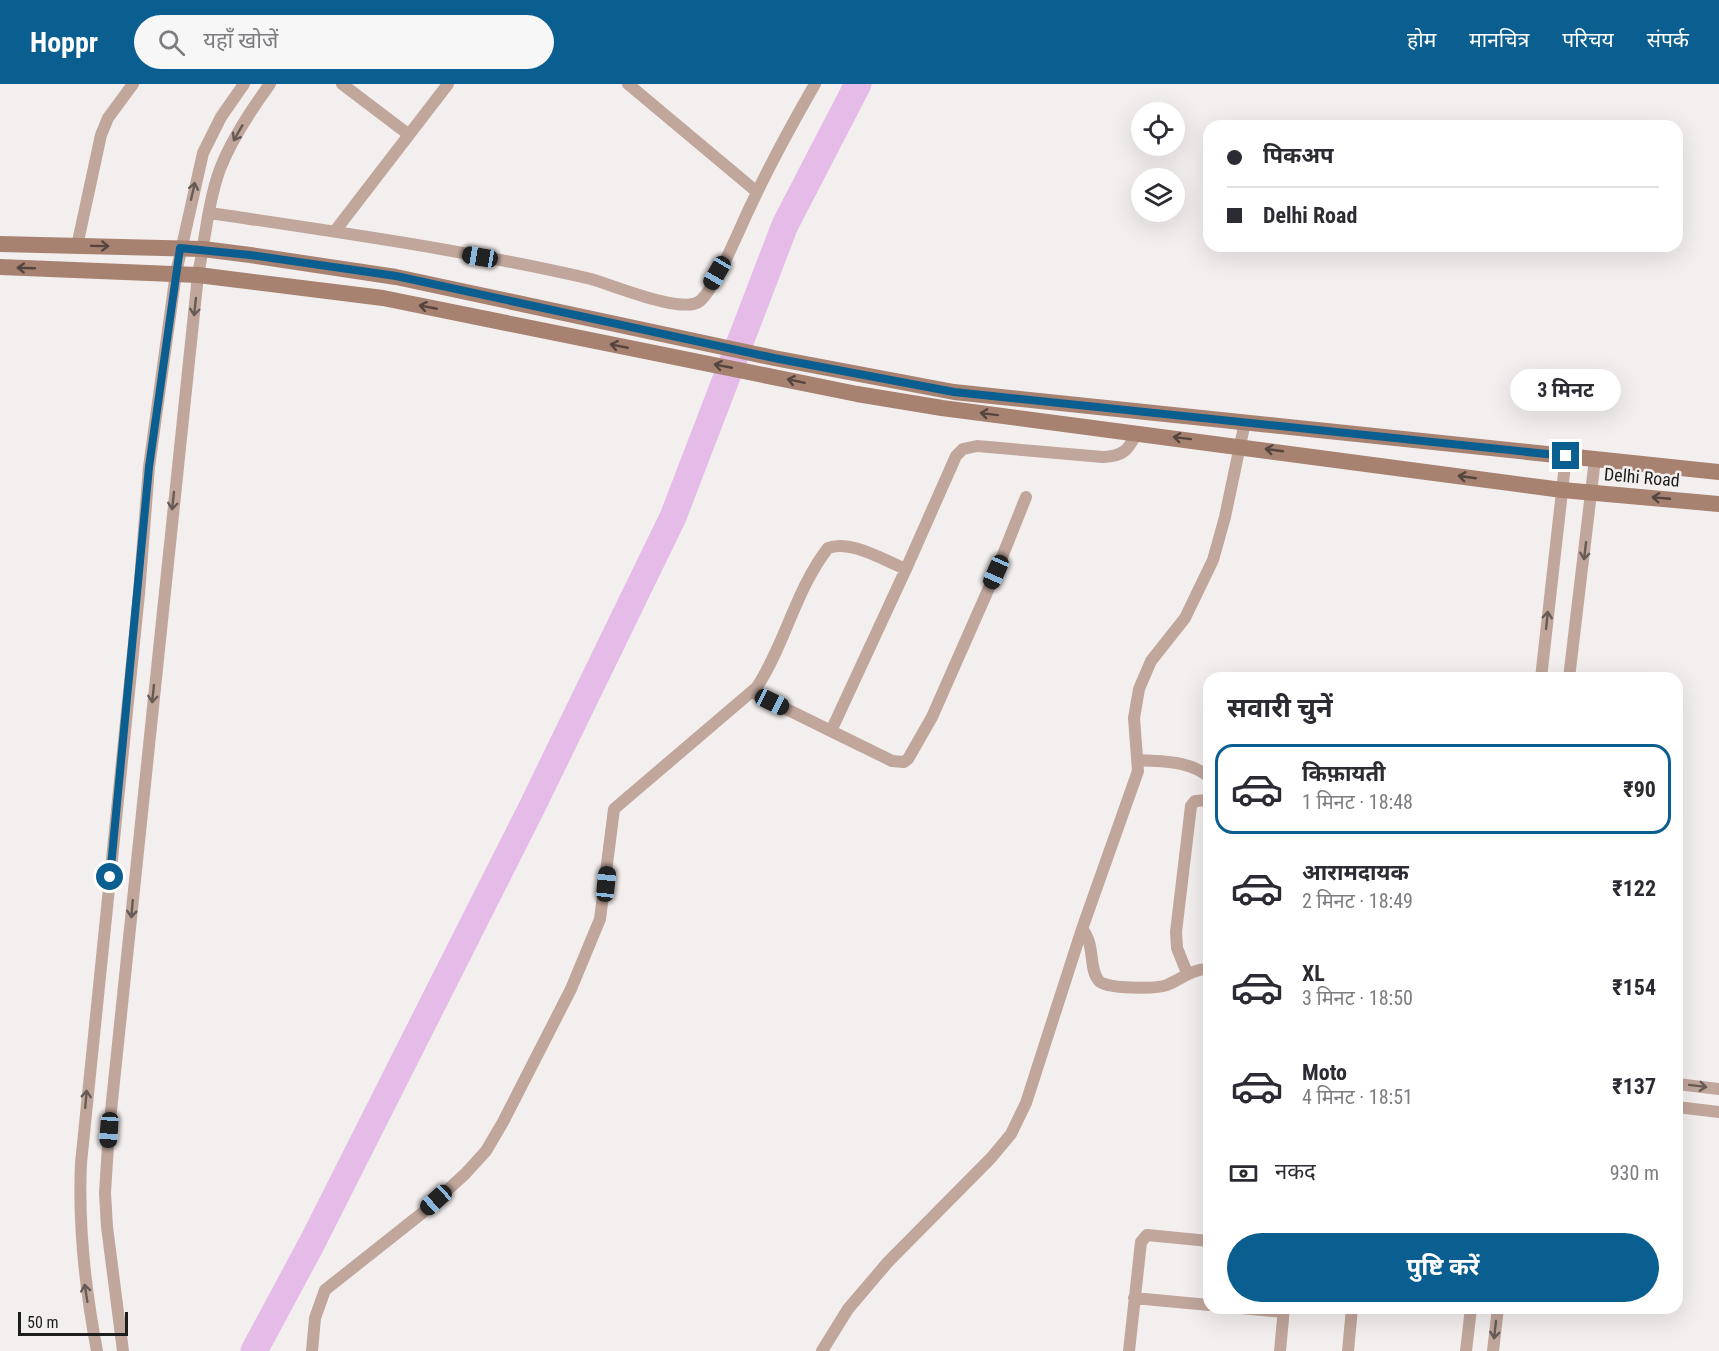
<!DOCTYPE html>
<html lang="hi">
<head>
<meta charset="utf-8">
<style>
	body { margin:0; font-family:"Roboto Condensed","Noto Sans Devanagari",sans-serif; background:#f7f7f7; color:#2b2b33; height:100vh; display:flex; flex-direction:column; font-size:22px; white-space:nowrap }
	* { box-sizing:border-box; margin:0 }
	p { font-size:20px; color:#7c7c81 }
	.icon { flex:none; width:33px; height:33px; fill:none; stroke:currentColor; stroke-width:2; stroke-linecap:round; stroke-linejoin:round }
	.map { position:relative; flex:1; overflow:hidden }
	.details { position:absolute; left:1203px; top:588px; width:480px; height:642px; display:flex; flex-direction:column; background:#fff; border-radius:18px; box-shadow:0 6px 24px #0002 }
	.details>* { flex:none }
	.top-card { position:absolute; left:1203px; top:36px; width:480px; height:132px; border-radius:18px; box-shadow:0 6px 24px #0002; display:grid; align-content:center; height:132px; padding:0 24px; background:#fff }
	.fabs { position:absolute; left:1131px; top:18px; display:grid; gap:12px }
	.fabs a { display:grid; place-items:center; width:54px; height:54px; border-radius:50%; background:#fff; box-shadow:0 6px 24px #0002; font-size:30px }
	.scale { position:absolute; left:18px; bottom:15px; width:110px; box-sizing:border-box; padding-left:6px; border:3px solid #1e1d1d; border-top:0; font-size:16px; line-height:21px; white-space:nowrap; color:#1e1d1d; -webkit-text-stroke:4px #f4efef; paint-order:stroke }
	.end { position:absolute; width:27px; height:27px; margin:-14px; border:8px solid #0a5e90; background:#fff; box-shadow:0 0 0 3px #fff }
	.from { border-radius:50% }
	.bubble { position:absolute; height:42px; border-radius:21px; background:#fff; box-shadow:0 6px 24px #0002; font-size:20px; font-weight:700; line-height:42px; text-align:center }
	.car { position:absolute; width:18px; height:36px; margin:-18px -9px; border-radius:8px; box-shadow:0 0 4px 2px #0007; background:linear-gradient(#222 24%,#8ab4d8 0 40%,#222 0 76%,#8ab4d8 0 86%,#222 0) }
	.top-card b { display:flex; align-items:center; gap:21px; height:57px; font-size:22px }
	.top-card b+b { border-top:2px solid #e1e1e2 }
	.top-card i { width:15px; height:15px; background:#2b2b33 }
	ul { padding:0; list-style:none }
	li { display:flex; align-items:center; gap:18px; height:90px; margin:0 12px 9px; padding:0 12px; border:3px solid transparent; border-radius:18px }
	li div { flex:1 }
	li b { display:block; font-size:22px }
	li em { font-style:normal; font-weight:700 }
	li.selected { border-color:#0a5e90 }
	li>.icon { width:54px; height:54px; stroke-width:1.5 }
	h2 { padding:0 24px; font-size:27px; line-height:72px }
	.pay { display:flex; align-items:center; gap:15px; height:66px; padding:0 24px; font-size:22px }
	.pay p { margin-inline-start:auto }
	.primary-button { display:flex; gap:12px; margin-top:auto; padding:12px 24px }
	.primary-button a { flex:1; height:69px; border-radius:36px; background:#0a5e90; color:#fff; font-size:24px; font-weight:700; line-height:69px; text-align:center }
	header { display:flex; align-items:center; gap:36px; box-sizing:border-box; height:84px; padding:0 30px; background:#0a5e90; color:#fff }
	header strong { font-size:28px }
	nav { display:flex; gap:33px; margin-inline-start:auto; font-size:21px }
	.search { width:420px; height:54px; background:#f7f7f7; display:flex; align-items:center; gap:15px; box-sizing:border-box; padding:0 21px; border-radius:33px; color:#7c7c81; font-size:22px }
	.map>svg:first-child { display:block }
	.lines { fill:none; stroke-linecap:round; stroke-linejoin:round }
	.river { stroke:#e5bbe8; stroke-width:27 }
	.minor { stroke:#c0a69b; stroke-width:12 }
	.secondary { stroke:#a78271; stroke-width:16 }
	.oneway { stroke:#675b56 }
	.oneway2 { stroke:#55453f }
	.route { stroke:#0a5e90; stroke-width:8 }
	.labels { text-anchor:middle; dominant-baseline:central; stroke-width:5; stroke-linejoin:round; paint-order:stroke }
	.street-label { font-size:18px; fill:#1e1d1d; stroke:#f4efef }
</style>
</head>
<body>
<header>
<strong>Hoppr</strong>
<div class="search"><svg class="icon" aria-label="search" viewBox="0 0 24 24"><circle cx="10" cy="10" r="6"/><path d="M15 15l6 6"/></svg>यहाँ खोजें</div>
<nav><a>होम</a><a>मानचित्र</a><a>परिचय</a><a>संपर्क</a></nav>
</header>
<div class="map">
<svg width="1719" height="1267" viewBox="0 0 1719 1267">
	<rect width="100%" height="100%" fill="#f4efef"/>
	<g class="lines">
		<path class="river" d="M 254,1267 L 312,1159 L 532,723 L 673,433 L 785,141 L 858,0"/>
		<path class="minor" d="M 342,0 L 408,50
			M 628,0 L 757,108
			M 210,129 C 337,148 465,166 591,195 C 613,201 683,231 700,217 C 718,200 739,145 751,121 C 770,80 792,40 815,0
			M 335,147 L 448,0
			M 77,162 L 101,51 L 108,34 L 133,0
			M 1541,594 L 1566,372
			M 1569,594 L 1595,375
			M 752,608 L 831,647 L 906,485
			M 831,647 L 892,677 L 904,678 L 908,675 L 932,633 L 996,488 L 1026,413
			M 1139,676 C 1164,678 1189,676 1209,693
			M 1082,845 C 1096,861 1088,885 1099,897 C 1106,905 1157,905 1167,901 C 1182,895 1191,885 1209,885
			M 1187,889 L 1177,864 L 1176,848 L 1191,722 L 1195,717 L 1209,716
			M 1677,1000 L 1719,1005
			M 1677,1023 L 1719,1028
			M 1134,1214 L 1209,1221
			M 1240,1224 L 1284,1228
			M 97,1267 C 85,1204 78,1143 81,1079 L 139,510 L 149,383 L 176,189 L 203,69 L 221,33 L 244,0
			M 123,1267 L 107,1143 L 105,1109 L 109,1046 L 198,191 C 205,156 208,118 220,85 C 232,54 251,26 270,0
			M 312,1267 L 315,1234 L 325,1206 L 421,1130 L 465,1090 L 486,1067 L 503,1038 L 571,905 L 600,835 L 614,725 L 757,603 C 785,560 796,505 828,464 C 850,455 885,477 906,485 L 956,372 L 963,365 L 977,362 L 1103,373 C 1124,372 1128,366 1137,349
			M 822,1267 L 848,1225 L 888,1178 L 991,1074 L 1011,1050 L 1026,1019 L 1082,845 L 1138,687 L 1134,634 L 1139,605 L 1151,577 L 1185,534 L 1213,476 L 1225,433 L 1245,338
			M 1129,1267 L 1141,1158 L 1147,1151 L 1209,1157
			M 1280,1267 L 1284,1224
			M 1348,1267 L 1352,1224
			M 1466,1267 L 1471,1224
			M 1493,1267 L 1498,1224"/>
		<path class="secondary" d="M 0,160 L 203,165 L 250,171 L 396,193 L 774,274 L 954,308 L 1719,388
			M 0,183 L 198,191 L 383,214 L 857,310 L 942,324 L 1562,406 L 1719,420"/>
	</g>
	<defs><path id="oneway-shaft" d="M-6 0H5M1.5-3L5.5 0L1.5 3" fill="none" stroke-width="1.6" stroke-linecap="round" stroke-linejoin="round" transform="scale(1.5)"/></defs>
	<g class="oneway">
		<use href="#oneway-shaft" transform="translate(238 49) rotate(120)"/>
		<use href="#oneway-shaft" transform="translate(193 107) rotate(-77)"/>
		<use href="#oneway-shaft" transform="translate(195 223) rotate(96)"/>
		<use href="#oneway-shaft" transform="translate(173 417) rotate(96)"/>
		<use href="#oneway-shaft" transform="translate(1585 467) rotate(97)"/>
		<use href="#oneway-shaft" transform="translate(1547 536) rotate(-84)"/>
		<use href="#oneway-shaft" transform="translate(153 610) rotate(96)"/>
		<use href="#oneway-shaft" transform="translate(132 825) rotate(95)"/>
		<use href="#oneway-shaft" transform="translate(1698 1002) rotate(7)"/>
		<use href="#oneway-shaft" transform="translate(86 1015) rotate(-85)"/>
		<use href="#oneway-shaft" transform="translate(86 1209) rotate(-99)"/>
		<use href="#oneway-shaft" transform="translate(1495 1246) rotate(96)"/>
	</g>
	<g class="oneway2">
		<use href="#oneway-shaft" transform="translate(100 162) rotate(1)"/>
		<use href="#oneway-shaft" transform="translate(26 184) rotate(-178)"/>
		<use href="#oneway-shaft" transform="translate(428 223) rotate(-169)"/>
		<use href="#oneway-shaft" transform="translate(619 262) rotate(-169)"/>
		<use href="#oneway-shaft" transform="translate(723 282) rotate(-169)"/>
		<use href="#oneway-shaft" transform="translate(796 297) rotate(-168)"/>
		<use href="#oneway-shaft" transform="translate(989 330) rotate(-173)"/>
		<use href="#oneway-shaft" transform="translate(1182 354) rotate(-173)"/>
		<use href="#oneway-shaft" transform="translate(1274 366) rotate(-172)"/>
		<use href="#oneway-shaft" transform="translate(1467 393) rotate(-172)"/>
		<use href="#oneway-shaft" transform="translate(1661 414) rotate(-175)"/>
	</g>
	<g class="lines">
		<path class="route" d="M 110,793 L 149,383 L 180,164 L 250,171 L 396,192 L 774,274 L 954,308 L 1566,372"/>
	</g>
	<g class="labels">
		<g class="street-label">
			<text transform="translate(1642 393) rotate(5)">Delhi Road</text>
		</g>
	</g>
</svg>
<div class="fabs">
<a><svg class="icon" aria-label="locate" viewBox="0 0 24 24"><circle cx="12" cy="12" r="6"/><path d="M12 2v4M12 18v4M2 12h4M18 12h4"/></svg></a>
<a><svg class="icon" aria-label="layers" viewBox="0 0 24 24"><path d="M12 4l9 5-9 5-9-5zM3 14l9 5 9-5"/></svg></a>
</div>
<div class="scale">50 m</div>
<i class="end from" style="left:110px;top:793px"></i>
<i class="end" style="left:1566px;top:372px"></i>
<div class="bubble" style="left:1510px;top:285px;width:111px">3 मिनट</div>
<i class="car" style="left:480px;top:173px;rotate:280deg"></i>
<i class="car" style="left:717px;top:189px;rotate:210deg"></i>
<i class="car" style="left:996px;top:488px;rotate:204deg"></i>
<i class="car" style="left:772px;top:618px;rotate:116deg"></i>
<i class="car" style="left:606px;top:800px;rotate:6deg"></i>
<i class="car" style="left:109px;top:1046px;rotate:184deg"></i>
<i class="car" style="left:436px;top:1116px;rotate:228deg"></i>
<div class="top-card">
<b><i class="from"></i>पिकअप</b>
<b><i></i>Delhi Road</b>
</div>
<section class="details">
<h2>सवारी चुनें</h2>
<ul>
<li class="selected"><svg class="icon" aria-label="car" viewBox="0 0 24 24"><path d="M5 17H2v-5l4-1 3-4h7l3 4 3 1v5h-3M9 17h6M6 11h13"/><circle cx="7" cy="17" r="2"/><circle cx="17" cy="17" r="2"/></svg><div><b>किफ़ायती</b><p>1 मिनट · 18:48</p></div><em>₹90</em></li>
<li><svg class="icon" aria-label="car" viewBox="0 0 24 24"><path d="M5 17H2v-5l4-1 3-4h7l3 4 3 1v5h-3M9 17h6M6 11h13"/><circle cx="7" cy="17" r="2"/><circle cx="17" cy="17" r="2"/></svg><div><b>आरामदायक</b><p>2 मिनट · 18:49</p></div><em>₹122</em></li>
<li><svg class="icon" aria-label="car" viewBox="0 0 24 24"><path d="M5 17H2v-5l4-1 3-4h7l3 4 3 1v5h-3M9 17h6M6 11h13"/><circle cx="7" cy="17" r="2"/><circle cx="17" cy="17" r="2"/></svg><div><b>XL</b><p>3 मिनट · 18:50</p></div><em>₹154</em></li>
<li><svg class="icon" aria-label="car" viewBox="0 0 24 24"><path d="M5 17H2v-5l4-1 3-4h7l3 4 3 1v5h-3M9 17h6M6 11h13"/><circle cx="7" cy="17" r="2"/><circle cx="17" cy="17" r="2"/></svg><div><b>Moto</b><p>4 मिनट · 18:51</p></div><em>₹137</em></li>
</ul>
<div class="pay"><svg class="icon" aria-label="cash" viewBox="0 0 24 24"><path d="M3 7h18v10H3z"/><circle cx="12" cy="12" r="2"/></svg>नकद<p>930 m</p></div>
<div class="primary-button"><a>पुष्टि करें</a></div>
</section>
</div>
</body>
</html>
